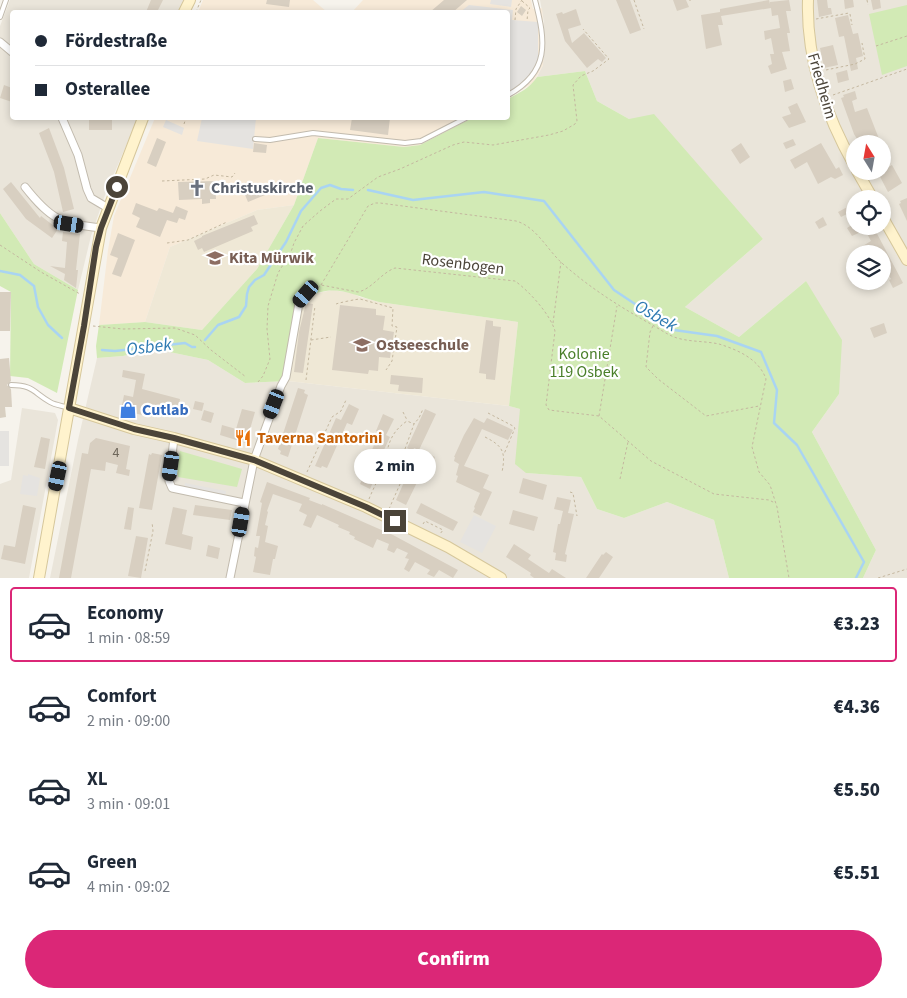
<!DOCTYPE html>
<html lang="en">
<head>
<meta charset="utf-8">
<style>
	body { margin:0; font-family:"Source Sans 3",sans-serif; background:#f6f6f7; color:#1f2937; height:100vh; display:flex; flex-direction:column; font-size:19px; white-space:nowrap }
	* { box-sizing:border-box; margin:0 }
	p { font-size:16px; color:#747a83 }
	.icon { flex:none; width:28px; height:28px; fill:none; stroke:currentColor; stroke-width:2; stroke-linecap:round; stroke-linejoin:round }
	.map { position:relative; height:578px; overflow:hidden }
	.details { display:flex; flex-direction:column; background:#fff; flex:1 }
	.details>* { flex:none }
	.top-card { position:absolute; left:10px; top:10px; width:500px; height:110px; border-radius:5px; box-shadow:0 2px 8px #0003; display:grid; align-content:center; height:110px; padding:0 25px; background:#fff }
	.needle { width:32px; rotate:349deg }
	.fabs { position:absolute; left:846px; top:135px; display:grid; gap:10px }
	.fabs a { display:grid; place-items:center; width:45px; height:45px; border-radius:50%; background:#fff; box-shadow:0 2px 8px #0003; font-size:25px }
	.end { position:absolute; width:22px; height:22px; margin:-11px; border:6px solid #4b4439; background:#fff; box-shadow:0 0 0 2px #fff }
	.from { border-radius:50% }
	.bubble { position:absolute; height:35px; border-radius:18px; background:#fff; box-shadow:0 2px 8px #0003; font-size:16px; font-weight:800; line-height:35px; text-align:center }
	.car { position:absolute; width:15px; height:30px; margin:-15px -8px; border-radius:6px; box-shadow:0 0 4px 1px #0007; background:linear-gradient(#222 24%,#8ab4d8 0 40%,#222 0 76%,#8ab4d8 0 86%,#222 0) }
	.top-card b { display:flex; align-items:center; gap:18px; height:48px; font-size:19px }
	.top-card b+b { border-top:1px solid #e0e1e3 }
	.top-card i { width:12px; height:12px; background:#1f2937 }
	ul { padding:9px 0 0; list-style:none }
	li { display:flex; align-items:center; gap:15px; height:75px; margin:0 10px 8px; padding:0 15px; border:2px solid transparent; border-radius:5px }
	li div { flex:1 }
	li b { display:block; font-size:19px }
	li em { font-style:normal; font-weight:800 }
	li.current { border-color:#db2777 }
	li>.icon { width:45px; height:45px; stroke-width:1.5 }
	.button { display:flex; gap:10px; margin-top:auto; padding:10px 25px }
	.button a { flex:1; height:58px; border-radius:30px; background:#db2777; color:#fff; font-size:20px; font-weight:800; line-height:58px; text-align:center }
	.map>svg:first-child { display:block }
	.residential { fill:#eae5da; fill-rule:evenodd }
	.commercial { fill:#f7ead8 }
	.education { fill:#efe8d6 }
	.green { fill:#d2eab5 }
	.parking { fill:#e5e3e0 }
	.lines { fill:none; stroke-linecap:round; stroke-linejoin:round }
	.stream { stroke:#a9d4f2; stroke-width:2.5 }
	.building { fill:#d8cfc1 }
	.lane-casing { stroke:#c2bbae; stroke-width:6 }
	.street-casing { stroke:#c2bbae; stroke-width:9 }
	.secondary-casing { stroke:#d6c79b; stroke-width:12 }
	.path { stroke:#c4b79f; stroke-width:1; stroke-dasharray:2.5 2.5; stroke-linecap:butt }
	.lane { stroke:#fff; stroke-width:4 }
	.street { stroke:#fff; stroke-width:7 }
	.secondary { stroke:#fff3cd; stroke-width:10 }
	.route { stroke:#4b4439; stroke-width:6 }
	.labels { text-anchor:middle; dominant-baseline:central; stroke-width:4.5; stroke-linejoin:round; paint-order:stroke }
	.number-label { font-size:14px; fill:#6e675b }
	.street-label { font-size:16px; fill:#4b4439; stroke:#fff }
	.worship-label { font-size:16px; font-weight:bold; fill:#5b616d; stroke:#fff; text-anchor:start }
	.education-label { font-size:16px; font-weight:bold; fill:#785e54; stroke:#fff; text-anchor:start }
	.park-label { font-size:16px; fill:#4a7f2a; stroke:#fff }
	.shop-label { font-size:16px; font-weight:bold; fill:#366cbe; stroke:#fff; text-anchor:start }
	.food-label { font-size:16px; font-weight:bold; fill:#c56008; stroke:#fff; text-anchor:start }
	.water-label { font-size:18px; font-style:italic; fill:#2e7ab2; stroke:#fff }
</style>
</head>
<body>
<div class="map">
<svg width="907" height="578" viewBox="0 0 907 578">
	<rect width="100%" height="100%" fill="#f6f3ec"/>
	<path class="residential" d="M 10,0 L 186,0 L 181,12 L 12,12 L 12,118 L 138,118 L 105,195 L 91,236 L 78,290 L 34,264 L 0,213 L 0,26 Z
		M 540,0 L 907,0 L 907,578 L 863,578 L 876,550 L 812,432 L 839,394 L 806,281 L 739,337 L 685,307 L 763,239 L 629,119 L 597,101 L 585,71 L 537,77 L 543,65 L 544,22 ZM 855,144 L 882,144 L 882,171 L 855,171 ZM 855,199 L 882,199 L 882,226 L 855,226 ZM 855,254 L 882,254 L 882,281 L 855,281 Z
		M 155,349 L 208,360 L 245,383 L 288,381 L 509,406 L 520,409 L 526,473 L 581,477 L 597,509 L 624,518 L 667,502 L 714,520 L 729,578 L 50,578 L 78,440 L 97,358 L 123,356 Z
		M 22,408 L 55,413 L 58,420 L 29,578 L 0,578 L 0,484 L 11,480 Z"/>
	<path class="commercial" d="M 203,0 L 313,0 L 327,12 L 198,12 Z
		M 363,0 L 531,0 L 533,9 L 542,8 L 545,44 L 543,65 L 533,83 L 508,99 L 508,12 L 352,12 Z
		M 155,118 L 472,118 L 420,145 L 404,147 L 318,138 L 294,205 L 257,210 L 170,247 L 145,322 L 99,325 L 108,250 L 114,216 Z"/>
	<path class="education" d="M 294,205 L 257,269 L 202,330 L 145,322 L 170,247 L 257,210 Z
		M 332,290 L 352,293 L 360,297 L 379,302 L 518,322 L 509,406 L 288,381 L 302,300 L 314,294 Z"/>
	<path class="green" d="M 907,5 L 907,66 L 882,75 L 869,14 Z
		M 585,71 L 597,101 L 629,119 L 654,114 L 763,239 L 685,307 L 739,337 L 806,281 L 842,340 L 839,394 L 812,432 L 876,550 L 863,578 L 729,578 L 714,520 L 667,502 L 624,518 L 597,509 L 581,477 L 526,473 L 515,464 L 520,409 L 509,406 L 518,322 L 379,302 C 347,294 334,282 302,300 L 288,381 L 245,383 L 208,360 L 155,349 L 123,356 L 97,358 L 96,346 L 99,325 L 145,322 L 202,330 L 257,269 L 294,205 L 318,138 L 404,147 L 420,145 L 472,118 L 508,118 L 508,99 C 519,93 530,88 537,77 Z
		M 0,213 L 34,264 L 78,290 L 57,393 L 28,378 L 10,376 L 11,292 L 0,286 Z
		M 180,451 L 242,469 L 237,487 L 178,477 L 176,464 Z"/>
	<path class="parking" d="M 491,0 L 512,0 L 511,7 L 490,4 Z
		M 469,5 L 513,10 L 512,20 L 538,22 L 538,58 L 533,71 L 519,87 L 508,93 L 508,12 L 460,12 Z
		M 202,118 L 256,118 L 253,149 L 197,141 Z
		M 166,120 L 184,128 L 182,135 L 163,127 Z
		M 0,431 L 9,431 L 9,466 L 0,466 Z
		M 28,474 L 40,478 L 37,496 L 20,494 L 23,475 L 28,476 Z
		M 185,483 L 226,491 L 225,497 L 184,488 Z
		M 474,515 L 496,526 L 482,553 L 460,542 Z"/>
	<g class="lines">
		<path class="stream" d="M 368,190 L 413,200 L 484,192 L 544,201 L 614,290 L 674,330 L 717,336 L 761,352 L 777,390 L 774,423 L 797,445 L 864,562 L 856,578
			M 0,271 L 20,275 L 34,286 L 38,307 L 48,325 L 62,338
			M 205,340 L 218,325 L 239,317 L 246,306 L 247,294 L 249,287 L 255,280 L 264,275 L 286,242 L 301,211 L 321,188 L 330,185 L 341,189 L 353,190
			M 102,350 L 115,351 L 185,343 L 192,347 L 195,347"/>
	</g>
	<path class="building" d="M 151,0 L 163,0 L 157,12 L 146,12 Z
		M 267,0 L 290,0 L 289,7 L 266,4 Z
		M 444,0 L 467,0 L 453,12 L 430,12 Z
		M 616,0 L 630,0 L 641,30 L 630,34 Z
		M 673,0 L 686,0 L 689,7 L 677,11 Z
		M 769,0 L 770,4 L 770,2 L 789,0 L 791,11 L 786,11 L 790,33 L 787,33 L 790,51 L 782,52 L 787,69 L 771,74 L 768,66 L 772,64 L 770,54 L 774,54 L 771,38 L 765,40 L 764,31 L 780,28 L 778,15 L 772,16 L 771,8 L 721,16 L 723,25 L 718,25 L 722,45 L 706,49 L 701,15 L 720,12 L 720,9 Z
		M 817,0 L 827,0 L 828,8 L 831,8 L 832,14 L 819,17 Z
		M 844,0 L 853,0 L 854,7 L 845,9 Z
		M 871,0 L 880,0 L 881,8 L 873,10 Z
		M 521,6 L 526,10 L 522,16 L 517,12 Z
		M 576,9 L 581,25 L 568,29 L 572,43 L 584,33 L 606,58 L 602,62 L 598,59 L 587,68 L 565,41 L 556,14 L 562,12 L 563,14 Z
		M 848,15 L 853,34 L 858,33 L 863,56 L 856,58 L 858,69 L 851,71 L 844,36 L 839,37 L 835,18 Z
		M 833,45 L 838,65 L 824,68 L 820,48 Z
		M 847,70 L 849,80 L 838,83 L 836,73 Z
		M 791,79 L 794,89 L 785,92 L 783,81 Z
		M 4,85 L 12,88 L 12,102 L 0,98 Z
		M 855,91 L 857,99 L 852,101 L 855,112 L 867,108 L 881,144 L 860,144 L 854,134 L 841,98 L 844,97 L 843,95 Z
		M 797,103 L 806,122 L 789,128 L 782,117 L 791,114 L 788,107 Z
		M 352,118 L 390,118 L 388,135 L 350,130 Z
		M 89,119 L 112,120 L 112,130 L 89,130 Z
		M 49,128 L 64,168 L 74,209 L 63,212 L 54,172 L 39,133 Z
		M 157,138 L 166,142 L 156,167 L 147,163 Z
		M 793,139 L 796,145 L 786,149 L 783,143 Z
		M 254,143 L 267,145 L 266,153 L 253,152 Z
		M 741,143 L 750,157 L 740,164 L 731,150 Z
		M 821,143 L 836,169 L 839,167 L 843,175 L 835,179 L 831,177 L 818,184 L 807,162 L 795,169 L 790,160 Z
		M 892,165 L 902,183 L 888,192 L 877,171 L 882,171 L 882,170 Z
		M 215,181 L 216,199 L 210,199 L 210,203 L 202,204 L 202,199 L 179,200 L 178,182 Z
		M 11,182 L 40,218 L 41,216 L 58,229 L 52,238 L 26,219 L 3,189 Z
		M 259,183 L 265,195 L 248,202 L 243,190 Z
		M 907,198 L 907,221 L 899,204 L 901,203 L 900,201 Z
		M 136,203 L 157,211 L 159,208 L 173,213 L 176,206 L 188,211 L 185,220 L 179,218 L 177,223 L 167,220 L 160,237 L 136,227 L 140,218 L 132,214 Z
		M 855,203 L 855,210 L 841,217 L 838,212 Z
		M 254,215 L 258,224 L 251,227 L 253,231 L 204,252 L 202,248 L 198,250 L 194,241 L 202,237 L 202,236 Z
		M 823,217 L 827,225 L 819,229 L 815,222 Z
		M 855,223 L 855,226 L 873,226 L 903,283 L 893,288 L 889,280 L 891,279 L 882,264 L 882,254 L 865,254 L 861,247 L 871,241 L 865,230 L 852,236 L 847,228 Z
		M 63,232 L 80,234 L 76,270 L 78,270 L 76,288 L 64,280 L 65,274 L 50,266 L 65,268 L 67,242 L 62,241 Z
		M 118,233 L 135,240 L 121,277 L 112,274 L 118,258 L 110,255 Z
		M 0,292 L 11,292 L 10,331 L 0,331 Z
		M 306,303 L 313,304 L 303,373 L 294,372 L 299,332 Z
		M 340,305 L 376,309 L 376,315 L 385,316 L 383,330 L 394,332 L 390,358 L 379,357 L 378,371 L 369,370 L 368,374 L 332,370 Z
		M 486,320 L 493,321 L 493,326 L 501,327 L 495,380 L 486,379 L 486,374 L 479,373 Z
		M 884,323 L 887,333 L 874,338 L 870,328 Z
		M 9,358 L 11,381 L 7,385 L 11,389 L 12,407 L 5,407 L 6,417 L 0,418 L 0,359 Z
		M 123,370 L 145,374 L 142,389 L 180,399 L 179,404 L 190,407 L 188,416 L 176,413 L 177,412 L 145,405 L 142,415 L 121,410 L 124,395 L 133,397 L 136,380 L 122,377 Z
		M 391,375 L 423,378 L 422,393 L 398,391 L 399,385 L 390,384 Z
		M 298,388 L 305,390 L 304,393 L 308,395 L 288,457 L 280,454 L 281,451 L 278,449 Z
		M 195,401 L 204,403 L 202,411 L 193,409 Z
		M 349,404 L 359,409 L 352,425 L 347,423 L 327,468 L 322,466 L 321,468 L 315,466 L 336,418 L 341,420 Z
		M 242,409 L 255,412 L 246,443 L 220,435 L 222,425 L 236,429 Z
		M 425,409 L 436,414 L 419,450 L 414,448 L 413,451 L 407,448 Z
		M 204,410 L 214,413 L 211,423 L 201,420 Z
		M 383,414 L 394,419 L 386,435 L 390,437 L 376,467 L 379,469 L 370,489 L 360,484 L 369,465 L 366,463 L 380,432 L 376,431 Z
		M 474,418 L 484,423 L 487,418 L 513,430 L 508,440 L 482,429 L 464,466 L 489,475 L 483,488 L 492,492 L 481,516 L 473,512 L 475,508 L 474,507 L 480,493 L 456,482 L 458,476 L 456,475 L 459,464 L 454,461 L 455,457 L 454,457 L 464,435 Z
		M 41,437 L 50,439 L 45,469 L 34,467 Z
		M 96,438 L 130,446 L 126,469 L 130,470 L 129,476 L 116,473 L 118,465 L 106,462 L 105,471 L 91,469 L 71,578 L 59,578 L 82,453 L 88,454 L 90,443 Z
		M 425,452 L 435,457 L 428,473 L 423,470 L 406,505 L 396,500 L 410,469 L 415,472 Z
		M 152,453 L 162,455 L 152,510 L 139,508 L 149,454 L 151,455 Z
		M 523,478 L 547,485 L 543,500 L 519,493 Z
		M 267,482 L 310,498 L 309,500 L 322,505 L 322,504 L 393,535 L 458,570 L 453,578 L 439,570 L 434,577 L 427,574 L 430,570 L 415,562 L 409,572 L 404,569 L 409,559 L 405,558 L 408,553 L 397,548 L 394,553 L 387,550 L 389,544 L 377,539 L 373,548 L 354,539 L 355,537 L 349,534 L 350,532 L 338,527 L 339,525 L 317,515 L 311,528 L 303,525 L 307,515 L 299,511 L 302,504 L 273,494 L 267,511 L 268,512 L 265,525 L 268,526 L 265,542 L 278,546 L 275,559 L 273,559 L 270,575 L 253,572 L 256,557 L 254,556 L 255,547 L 258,548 L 260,536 L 256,536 L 262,503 L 260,502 Z
		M 557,497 L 571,500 L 568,513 L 574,514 L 565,554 L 567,555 L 566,562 L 555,560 L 556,553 L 553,552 L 558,524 L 560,524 L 563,511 L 554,509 Z
		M 421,503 L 458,522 L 453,531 L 416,513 Z
		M 23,505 L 36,508 L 25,564 L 1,559 L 4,545 L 15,547 Z
		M 195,505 L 232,510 L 230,520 L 193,515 Z
		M 128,507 L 134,508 L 131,530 L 124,529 Z
		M 173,507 L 187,510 L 182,534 L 193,537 L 191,550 L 165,544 Z
		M 513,510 L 538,517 L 534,531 L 509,524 Z
		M 136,536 L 148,538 L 141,578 L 128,576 Z
		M 514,544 L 531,555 L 528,559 L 549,573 L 552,569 L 566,578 L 534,578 L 530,575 L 531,573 L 506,557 Z
		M 208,545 L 220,548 L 218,559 L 206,556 Z
		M 606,552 L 613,557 L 599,578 L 586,578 L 602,554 L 603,555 Z"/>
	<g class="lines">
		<g class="lane-casing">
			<path id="lane" d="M 0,17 L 6,0
				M 508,95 C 550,72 546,42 535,0
				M 255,139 L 270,140 L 313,133 L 405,143 L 421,141 L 466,118
				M 11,385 C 33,385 33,392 50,402 C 55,405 63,406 69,408"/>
		</g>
		<g class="street-casing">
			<path id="street" d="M 0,42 L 12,52
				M 62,118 L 78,155 L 87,189 L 91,198 L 108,208
				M 25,187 C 51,220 60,223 101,228
				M 174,438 L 169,481 L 172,488 L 244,503
				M 230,578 L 254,460 L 281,386 L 286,377 L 299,303 L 306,294"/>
		</g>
		<g class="secondary-casing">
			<path id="secondary" d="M 808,0 C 806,60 826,116 855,167
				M 184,12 L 190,0
				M 857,171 L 873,199
				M 882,216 L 907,260
				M 69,408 L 134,429 L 174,438 L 254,460 L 366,507 L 448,547 L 501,578
				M 39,578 L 101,228 L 143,118"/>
		</g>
		<path class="path" d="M 634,0 L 644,29
			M 690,0 L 690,1
			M 867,0 L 868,5
			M 522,1 L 530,8 L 528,10 L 527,21
			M 196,12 L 201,0
			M 816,19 L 849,13 L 850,14 L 852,25
			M 515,20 L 516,9 L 522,0
			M 876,46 L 907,36
			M 826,70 L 855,64 L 865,59 L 862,43
			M 833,95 L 907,69
			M 184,124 L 186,118
			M 162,181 L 205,179 L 214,175 L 232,177 L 235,173
			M 167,243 L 188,240 L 227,222
			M 0,245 L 41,272 L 80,294
			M 321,285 L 368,206 L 375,203 L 380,203 L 516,221 C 537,227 547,250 563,264 C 589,287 617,305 647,322 C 657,327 667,335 677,338 C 691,342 705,341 719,344 C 738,350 759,359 766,379 L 752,447 L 759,472 L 770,485 L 777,507 L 789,578
			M 314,291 L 321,285 L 358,292 C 372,289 381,273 395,268 L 515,281 C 529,291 550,314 555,331 L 546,405 L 549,410 L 599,416 L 651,461 L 714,494 L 769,500 L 775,503
			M 336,304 C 338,303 357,299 360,299 L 393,308 L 392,326 L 397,327 L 392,361 L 386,370
			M 553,323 L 561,262
			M 93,326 L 123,329 L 175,328 L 195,335 L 211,350 L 246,377
			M 653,326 L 650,332 L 646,367 L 658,379 L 706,416 L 759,406
			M 311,340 L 331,337
			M 306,380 L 315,306
			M 258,382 L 263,376 L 270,359 L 267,329 L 268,306 L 278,273 L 291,252 L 294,243 L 303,226 L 320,211 L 336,199 L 348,199 L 378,177 L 400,169 L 453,145 L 464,142 L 493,145 L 549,135 L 563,131 L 575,124 L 577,121 L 573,85 L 581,76 L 593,71 L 609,59 L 583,29
			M 403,412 L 407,420
			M 488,413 L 513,426 L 515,428 L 504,454
			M 599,416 L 617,306
			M 485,437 C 503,446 506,452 502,472
			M 408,466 L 411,467 L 415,465 L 420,455 L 405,449 L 414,424 L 419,418 L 423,409
			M 307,472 L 332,417 L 341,411 L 346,400
			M 620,479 L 628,442
			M 570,492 L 573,493 L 577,516
			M 369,499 C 373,489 378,480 382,470 C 389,448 387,435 407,421 L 414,424
			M 389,509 L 408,466 L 406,460 L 405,450
			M 423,524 L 425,521 L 443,530 L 440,534
			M 145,571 L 153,531 L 152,522
			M 878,578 L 907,569"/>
		<use href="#lane" class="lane"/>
		<use href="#street" class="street"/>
		<use href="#secondary" class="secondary"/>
	</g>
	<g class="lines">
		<path class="route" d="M 117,187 L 101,228 L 96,247 L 84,326 L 69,408 L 134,429 L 174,438 L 254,460 L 366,507 L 395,521"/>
	</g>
	<defs>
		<g id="church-bare" transform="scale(1.35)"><path d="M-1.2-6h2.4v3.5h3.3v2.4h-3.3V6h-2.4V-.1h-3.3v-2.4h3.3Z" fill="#6b7280" stroke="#fff" stroke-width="2.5" paint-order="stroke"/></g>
		<g id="school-bare" transform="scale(1.35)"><path d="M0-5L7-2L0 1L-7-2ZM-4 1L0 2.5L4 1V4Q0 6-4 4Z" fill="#8d6e63" stroke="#fff" stroke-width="2.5" paint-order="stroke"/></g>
		<g id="shop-bare" transform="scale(1.35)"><path d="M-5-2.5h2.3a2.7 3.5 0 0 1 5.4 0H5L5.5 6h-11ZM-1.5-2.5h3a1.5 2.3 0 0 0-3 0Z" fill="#3f7fe0" stroke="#fff" stroke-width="2.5" paint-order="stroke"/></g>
		<g id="restaurant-bare" transform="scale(1.35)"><path d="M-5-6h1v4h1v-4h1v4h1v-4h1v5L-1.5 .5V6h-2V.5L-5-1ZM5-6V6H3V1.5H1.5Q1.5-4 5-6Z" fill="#e8710a" stroke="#fff" stroke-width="2.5" paint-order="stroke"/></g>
	</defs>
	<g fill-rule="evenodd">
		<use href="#church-bare" x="197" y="188"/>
		<use href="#school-bare" x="215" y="258"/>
		<use href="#school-bare" x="362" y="345"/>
		<use href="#shop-bare" x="128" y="410"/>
		<use href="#restaurant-bare" x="243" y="438"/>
	</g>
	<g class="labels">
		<g class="number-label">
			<text x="116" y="453">4</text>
		</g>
		<g class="street-label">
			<text transform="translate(822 86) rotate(74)">Friedheim</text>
			<text transform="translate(463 264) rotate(7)">Rosenbogen</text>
		</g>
		<g class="worship-label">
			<text x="211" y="188">Christuskirche</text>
		</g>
		<g class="education-label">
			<text x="229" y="258">Kita Mürwik</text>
			<text x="376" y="345">Ostseeschule</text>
		</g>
		<g class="park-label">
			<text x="584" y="354">Kolonie<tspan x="584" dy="18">119 Osbek</tspan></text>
		</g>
		<g class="shop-label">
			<text x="142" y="410">Cutlab</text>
		</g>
		<g class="food-label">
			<text x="257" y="438">Taverna Santorini</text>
		</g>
		<g class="water-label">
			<text transform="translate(656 316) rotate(30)">Osbek</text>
			<text transform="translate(149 347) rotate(-7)">Osbek</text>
		</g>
	</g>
</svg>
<div class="fabs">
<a><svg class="needle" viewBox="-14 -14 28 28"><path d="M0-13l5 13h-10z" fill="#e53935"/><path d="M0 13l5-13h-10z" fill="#747a83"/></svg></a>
<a><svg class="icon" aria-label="locate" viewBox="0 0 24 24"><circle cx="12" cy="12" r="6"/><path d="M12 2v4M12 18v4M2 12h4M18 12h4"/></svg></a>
<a><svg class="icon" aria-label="layers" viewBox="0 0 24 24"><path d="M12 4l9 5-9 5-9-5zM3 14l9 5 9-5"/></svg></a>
</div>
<i class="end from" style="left:117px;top:187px"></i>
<i class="end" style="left:395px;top:521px"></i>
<div class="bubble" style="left:354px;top:449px;width:82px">2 min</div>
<i class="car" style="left:69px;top:224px;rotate:99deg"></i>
<i class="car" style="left:306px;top:294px;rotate:221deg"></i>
<i class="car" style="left:274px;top:404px;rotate:201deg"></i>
<i class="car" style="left:171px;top:466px;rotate:188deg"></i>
<i class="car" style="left:58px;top:476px;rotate:192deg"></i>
<i class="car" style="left:241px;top:522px;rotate:10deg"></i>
<div class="top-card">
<b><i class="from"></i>Fördestraße</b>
<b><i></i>Osterallee</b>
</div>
</div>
<section class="details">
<ul>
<li class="current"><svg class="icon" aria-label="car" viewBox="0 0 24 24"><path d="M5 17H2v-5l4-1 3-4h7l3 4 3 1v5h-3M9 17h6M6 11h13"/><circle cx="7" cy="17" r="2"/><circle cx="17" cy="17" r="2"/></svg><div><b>Economy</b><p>1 min · 08:59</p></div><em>€3.23</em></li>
<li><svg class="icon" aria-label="car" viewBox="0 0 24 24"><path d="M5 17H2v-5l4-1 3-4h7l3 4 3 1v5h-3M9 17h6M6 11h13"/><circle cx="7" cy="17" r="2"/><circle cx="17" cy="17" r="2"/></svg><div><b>Comfort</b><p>2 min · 09:00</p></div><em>€4.36</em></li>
<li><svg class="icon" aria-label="car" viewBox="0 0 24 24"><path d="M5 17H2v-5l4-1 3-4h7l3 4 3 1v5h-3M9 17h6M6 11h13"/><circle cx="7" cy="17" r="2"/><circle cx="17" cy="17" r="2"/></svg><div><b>XL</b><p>3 min · 09:01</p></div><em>€5.50</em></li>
<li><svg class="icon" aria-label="car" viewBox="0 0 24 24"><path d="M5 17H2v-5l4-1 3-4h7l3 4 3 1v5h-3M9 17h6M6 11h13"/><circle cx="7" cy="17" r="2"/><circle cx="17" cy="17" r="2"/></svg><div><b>Green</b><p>4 min · 09:02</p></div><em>€5.51</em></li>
</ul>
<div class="button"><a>Confirm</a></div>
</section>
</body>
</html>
